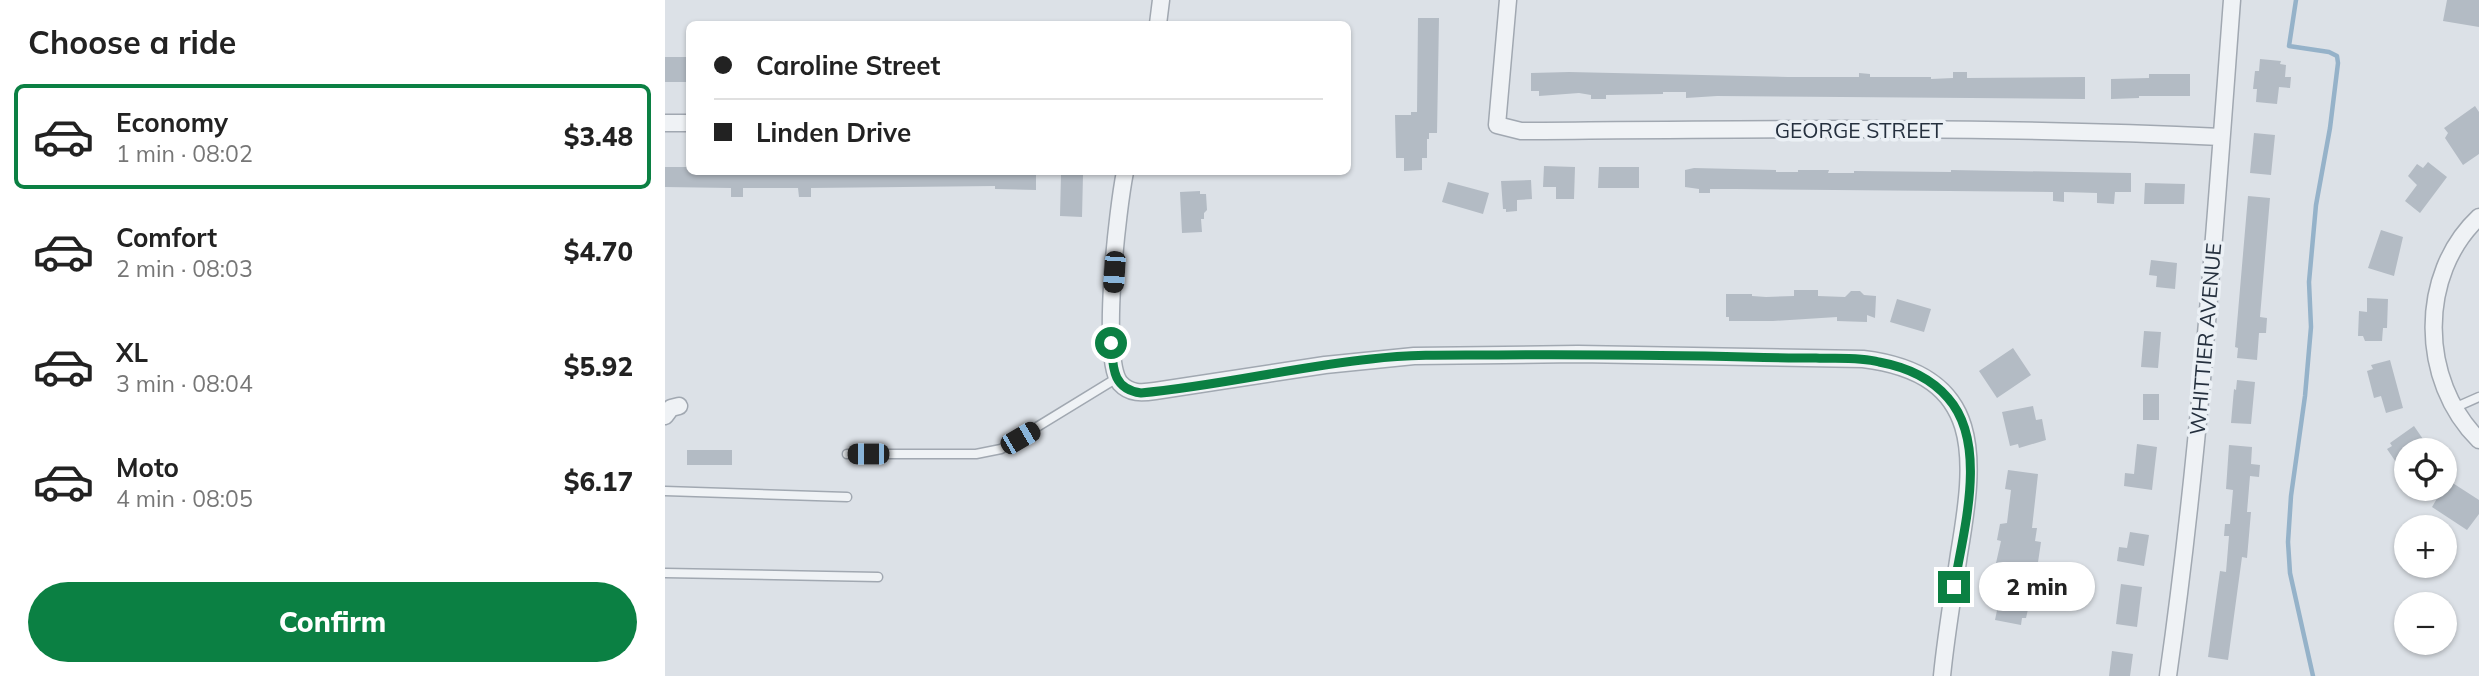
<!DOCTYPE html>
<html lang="en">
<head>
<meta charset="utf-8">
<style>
	body { margin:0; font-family:Mulish,sans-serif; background:#f2f2f2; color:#222; height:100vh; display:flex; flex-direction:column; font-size:26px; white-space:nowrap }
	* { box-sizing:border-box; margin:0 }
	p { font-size:23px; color:#767676 }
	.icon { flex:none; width:38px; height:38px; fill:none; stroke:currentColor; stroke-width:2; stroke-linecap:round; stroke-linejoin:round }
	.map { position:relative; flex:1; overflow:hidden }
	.side { display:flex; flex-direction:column; background:#fff; width:665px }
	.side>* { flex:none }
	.banner { position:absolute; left:21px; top:21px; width:665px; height:154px; border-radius:10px; box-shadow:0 2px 5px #0004; display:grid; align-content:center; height:154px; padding:0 28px; background:#fff }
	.controls { position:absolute; left:1729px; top:438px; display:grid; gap:14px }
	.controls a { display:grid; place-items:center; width:63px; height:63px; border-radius:50%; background:#fff; box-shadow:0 2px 5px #0004; font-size:35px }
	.end { position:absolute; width:32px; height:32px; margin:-16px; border:9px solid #0b8043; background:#fff; box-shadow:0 0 0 4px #fff }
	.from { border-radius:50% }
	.bubble { position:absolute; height:49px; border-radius:24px; background:#fff; box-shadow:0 2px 5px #0004; font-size:23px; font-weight:800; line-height:49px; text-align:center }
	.car { position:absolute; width:21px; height:42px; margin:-21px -10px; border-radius:9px; box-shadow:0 0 5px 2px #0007; background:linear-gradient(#222 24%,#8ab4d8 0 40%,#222 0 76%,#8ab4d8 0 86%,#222 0) }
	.banner b { display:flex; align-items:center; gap:24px; height:66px; font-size:26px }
	.banner b+b { border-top:2px solid #e0e0e0 }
	.banner i { width:18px; height:18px; background:#222 }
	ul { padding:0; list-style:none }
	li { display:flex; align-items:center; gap:21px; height:105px; margin:0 14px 10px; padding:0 14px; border:4px solid transparent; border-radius:10px }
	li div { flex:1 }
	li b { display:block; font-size:26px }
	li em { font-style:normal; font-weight:800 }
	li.active { border-color:#0b8043 }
	li>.icon { width:63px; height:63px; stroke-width:1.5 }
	h2 { padding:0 28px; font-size:32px; line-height:84px }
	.cta { display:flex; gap:14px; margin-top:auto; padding:14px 28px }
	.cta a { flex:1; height:80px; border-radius:42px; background:#0b8043; color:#fff; font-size:28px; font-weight:800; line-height:80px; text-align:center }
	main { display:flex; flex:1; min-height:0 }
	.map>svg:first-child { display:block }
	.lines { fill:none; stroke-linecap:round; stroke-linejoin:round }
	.stream { stroke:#95b2c9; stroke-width:4.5 }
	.building { fill:#b3bbc4 }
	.lane-casing { stroke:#a1a8b1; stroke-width:11 }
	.street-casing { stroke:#a1a8b1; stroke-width:19 }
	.lane { stroke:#eff2f5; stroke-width:8 }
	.street { stroke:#eff2f5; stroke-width:16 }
	.route { stroke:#0b8043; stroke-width:9 }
	.labels { text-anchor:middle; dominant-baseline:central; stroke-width:7; stroke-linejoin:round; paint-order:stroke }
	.street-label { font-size:21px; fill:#25303e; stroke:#ebf0f5 }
</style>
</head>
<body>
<main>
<section class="side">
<h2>Choose a ride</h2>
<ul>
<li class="active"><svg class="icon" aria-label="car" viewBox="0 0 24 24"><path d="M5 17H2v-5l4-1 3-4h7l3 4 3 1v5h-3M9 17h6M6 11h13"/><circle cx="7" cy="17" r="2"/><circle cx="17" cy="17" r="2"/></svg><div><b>Economy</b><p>1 min · 08:02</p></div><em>$3.48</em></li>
<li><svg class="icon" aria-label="car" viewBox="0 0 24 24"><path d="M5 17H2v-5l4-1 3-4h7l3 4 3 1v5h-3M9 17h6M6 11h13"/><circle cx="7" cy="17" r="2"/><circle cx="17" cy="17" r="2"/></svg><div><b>Comfort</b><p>2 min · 08:03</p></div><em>$4.70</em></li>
<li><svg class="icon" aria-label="car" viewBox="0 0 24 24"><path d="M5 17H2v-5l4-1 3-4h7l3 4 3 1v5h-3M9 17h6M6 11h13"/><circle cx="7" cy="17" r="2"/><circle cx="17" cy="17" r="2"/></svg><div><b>XL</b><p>3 min · 08:04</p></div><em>$5.92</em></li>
<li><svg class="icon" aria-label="car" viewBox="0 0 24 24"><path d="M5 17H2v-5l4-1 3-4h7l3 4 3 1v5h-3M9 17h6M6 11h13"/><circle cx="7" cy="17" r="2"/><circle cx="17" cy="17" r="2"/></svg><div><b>Moto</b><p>4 min · 08:05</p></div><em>$6.17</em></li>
</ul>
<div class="cta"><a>Confirm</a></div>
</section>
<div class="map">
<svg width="1814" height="676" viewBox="0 0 1814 676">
	<rect width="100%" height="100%" fill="#dce1e7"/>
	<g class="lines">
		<path class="stream" d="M 1631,0 L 1624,46 L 1664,52 L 1672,56 L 1673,63 L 1665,128 L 1651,205 L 1644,282 L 1646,327 L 1640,396 L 1626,496 L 1623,542 L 1625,573 L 1648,676"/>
	</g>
	<path class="building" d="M 1782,0 L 1814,0 L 1814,27 L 1778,21 Z
		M 753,18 L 774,18 L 772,133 L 764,133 L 764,139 L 762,139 L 762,158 L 757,158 L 757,170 L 739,171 L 739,158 L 731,158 L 730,115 L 746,115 L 746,112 L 752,112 Z
		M 0,57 L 24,57 L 24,82 L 0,82 Z
		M 1595,59 L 1616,61 L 1615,64 L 1621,65 L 1620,77 L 1626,77 L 1625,88 L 1614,87 L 1612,104 L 1591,102 L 1592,89 L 1588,89 L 1590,71 L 1594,71 Z
		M 904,72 L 1123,77 L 1194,77 L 1194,73 L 1205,74 L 1205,77 L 1266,77 L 1266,79 L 1288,78 L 1288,72 L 1302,72 L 1302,78 L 1420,77 L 1420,99 L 1052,96 L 1021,98 L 1021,92 L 998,92 L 998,94 L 941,95 L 941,99 L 926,99 L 926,95 L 914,93 L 874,96 L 874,91 L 866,91 L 866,73 Z
		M 1484,74 L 1525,74 L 1525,96 L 1474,96 L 1474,98 L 1446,99 L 1446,79 L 1484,78 Z
		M 1810,106 L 1814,112 L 1814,154 L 1798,165 L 1780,138 L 1783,133 L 1779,128 Z
		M 1589,133 L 1610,135 L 1606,175 L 1585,173 Z
		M 1763,162 L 1782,177 L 1755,213 L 1740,201 L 1752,185 L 1743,176 L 1752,164 L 1758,168 Z
		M 879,166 L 910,167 L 909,199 L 891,199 L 891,187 L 878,187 Z
		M 0,167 L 24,167 L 24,172 L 371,172 L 371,190 L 330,189 L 330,186 L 146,188 L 146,197 L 134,197 L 133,188 L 78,188 L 78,197 L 66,197 L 66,188 L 0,187 Z
		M 934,167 L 974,167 L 974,188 L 933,188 Z
		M 1029,168 L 1111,170 L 1111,172 L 1133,172 L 1133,170 L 1164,170 L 1163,173 L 1189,173 L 1189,171 L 1286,172 L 1286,170 L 1466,173 L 1466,192 L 1450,192 L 1449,204 L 1432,203 L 1432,193 L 1399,192 L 1399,202 L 1388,201 L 1388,192 L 1071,189 L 1045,189 L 1045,193 L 1034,193 L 1034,189 L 1020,187 L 1020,170 Z
		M 396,175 L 418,175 L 417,217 L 395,216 Z
		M 866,180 L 867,199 L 852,200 L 852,211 L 841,212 L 841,209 L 838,209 L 836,181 Z
		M 783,182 L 824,193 L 818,214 L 777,202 Z
		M 1480,183 L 1520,184 L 1519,204 L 1479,204 Z
		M 535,191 L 535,194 L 541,194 L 542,210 L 539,213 L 539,219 L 536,219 L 537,232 L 517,233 L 515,192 Z
		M 1583,196 L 1605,198 L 1595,317 L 1602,318 L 1601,333 L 1594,333 L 1592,360 L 1572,358 L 1573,348 L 1570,347 Z
		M 1716,230 L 1738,237 L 1729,276 L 1703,268 Z
		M 1486,260 L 1512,263 L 1510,289 L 1491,287 L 1492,276 L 1484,275 Z
		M 1129,290 L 1153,290 L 1153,296 L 1180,297 L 1186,291 L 1195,291 L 1199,295 L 1211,296 L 1210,318 L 1202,315 L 1202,322 L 1172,321 L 1172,317 L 1108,321 L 1064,321 L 1064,317 L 1061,317 L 1061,294 L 1087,294 L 1087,296 L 1101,297 L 1129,296 Z
		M 1702,298 L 1723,299 L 1722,328 L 1718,328 L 1717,341 L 1700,341 L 1698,336 L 1693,336 L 1694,311 L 1702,312 Z
		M 1232,299 L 1266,309 L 1259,332 L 1225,322 Z
		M 1479,331 L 1496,332 L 1493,368 L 1476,367 Z
		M 1348,348 L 1366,375 L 1332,398 L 1314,371 Z
		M 1725,360 L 1738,408 L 1721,413 L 1716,396 L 1709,398 L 1702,371 L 1708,369 L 1706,365 Z
		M 1572,380 L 1590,382 L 1586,424 L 1566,423 L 1569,389 L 1571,390 Z
		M 1478,394 L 1494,394 L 1494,420 L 1478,420 Z
		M 1368,406 L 1371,420 L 1377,419 L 1381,440 L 1354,448 L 1353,444 L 1345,446 L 1337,412 Z
		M 1749,426 L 1760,442 L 1748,450 L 1741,450 L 1741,477 L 1722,449 L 1727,446 L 1725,443 Z
		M 1472,444 L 1492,447 L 1487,490 L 1459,486 L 1460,473 L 1469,474 Z
		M 1564,445 L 1587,447 L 1586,464 L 1595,465 L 1594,477 L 1585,476 L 1582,512 L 1586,512 L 1582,558 L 1577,557 L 1563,660 L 1543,657 L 1555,571 L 1561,572 L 1564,536 L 1559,536 L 1560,524 L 1565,524 L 1568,490 L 1561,489 Z
		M 22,450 L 67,450 L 67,465 L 22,465 Z
		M 1343,470 L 1373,474 L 1367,528 L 1372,528 L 1370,541 L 1376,542 L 1372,569 L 1365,568 L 1359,604 L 1364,605 L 1361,618 L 1357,618 L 1356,625 L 1330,620 L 1335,596 L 1324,594 L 1336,541 L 1332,540 L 1335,524 L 1342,523 L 1346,490 L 1340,489 Z
		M 1783,480 L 1814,500 L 1814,514 L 1802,530 L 1767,507 Z
		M 1465,532 L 1484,535 L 1479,566 L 1452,561 L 1454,547 L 1462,548 Z
		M 1456,584 L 1477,587 L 1472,627 L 1451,624 Z
		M 1447,651 L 1468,654 L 1465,676 L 1444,676 Z"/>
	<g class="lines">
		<g class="lane-casing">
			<path id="lane" d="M 1789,408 L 1814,397
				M 182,454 L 311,454 L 336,449 L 452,378
				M 0,491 L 182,497
				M 0,573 L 213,577"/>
		</g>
		<g class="street-casing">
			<path id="street" d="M 843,0 L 832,125 L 856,131 L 879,131 C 1105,129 1331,126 1556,137
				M 493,24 L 496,0
				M 0,123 L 24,123
				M 460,172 C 453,206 435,358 455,383 C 465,394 477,393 490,391 L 660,365 L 749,356 L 913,354 L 1198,359 C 1321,374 1310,459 1294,554 C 1288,595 1281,635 1277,676
				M 1814,217 C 1753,274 1754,381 1814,440
				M 0,416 L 6,408 L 14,406
				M 1503,676 C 1535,452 1550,226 1567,0"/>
		</g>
		<use href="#lane" class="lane"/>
		<use href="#street" class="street"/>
	</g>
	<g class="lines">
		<path class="route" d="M 446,343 C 448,367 447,389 476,393 C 553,386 629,367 706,359 C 749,354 791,355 833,355 C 902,354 971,355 1040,356 C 1077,357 1114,358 1151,358 C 1172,359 1194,357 1214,362 C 1241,367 1265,377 1283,398 C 1324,444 1298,532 1289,587"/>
	</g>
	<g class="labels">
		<g class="street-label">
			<text x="1194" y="130">GEORGE STREET</text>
			<text transform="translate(1540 339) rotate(-85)">WHITTIER AVENUE</text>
		</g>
	</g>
</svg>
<div class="controls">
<a><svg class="icon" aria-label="locate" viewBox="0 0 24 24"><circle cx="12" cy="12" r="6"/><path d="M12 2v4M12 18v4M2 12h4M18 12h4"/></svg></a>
<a>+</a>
<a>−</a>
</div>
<i class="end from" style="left:446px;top:343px"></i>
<i class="end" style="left:1289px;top:587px"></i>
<div class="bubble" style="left:1314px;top:562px;width:116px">2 min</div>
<i class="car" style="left:449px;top:272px;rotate:184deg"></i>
<i class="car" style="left:355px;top:438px;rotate:60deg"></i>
<i class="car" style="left:203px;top:454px;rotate:270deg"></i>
<div class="banner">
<b><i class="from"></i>Caroline Street</b>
<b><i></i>Linden Drive</b>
</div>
</div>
</main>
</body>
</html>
